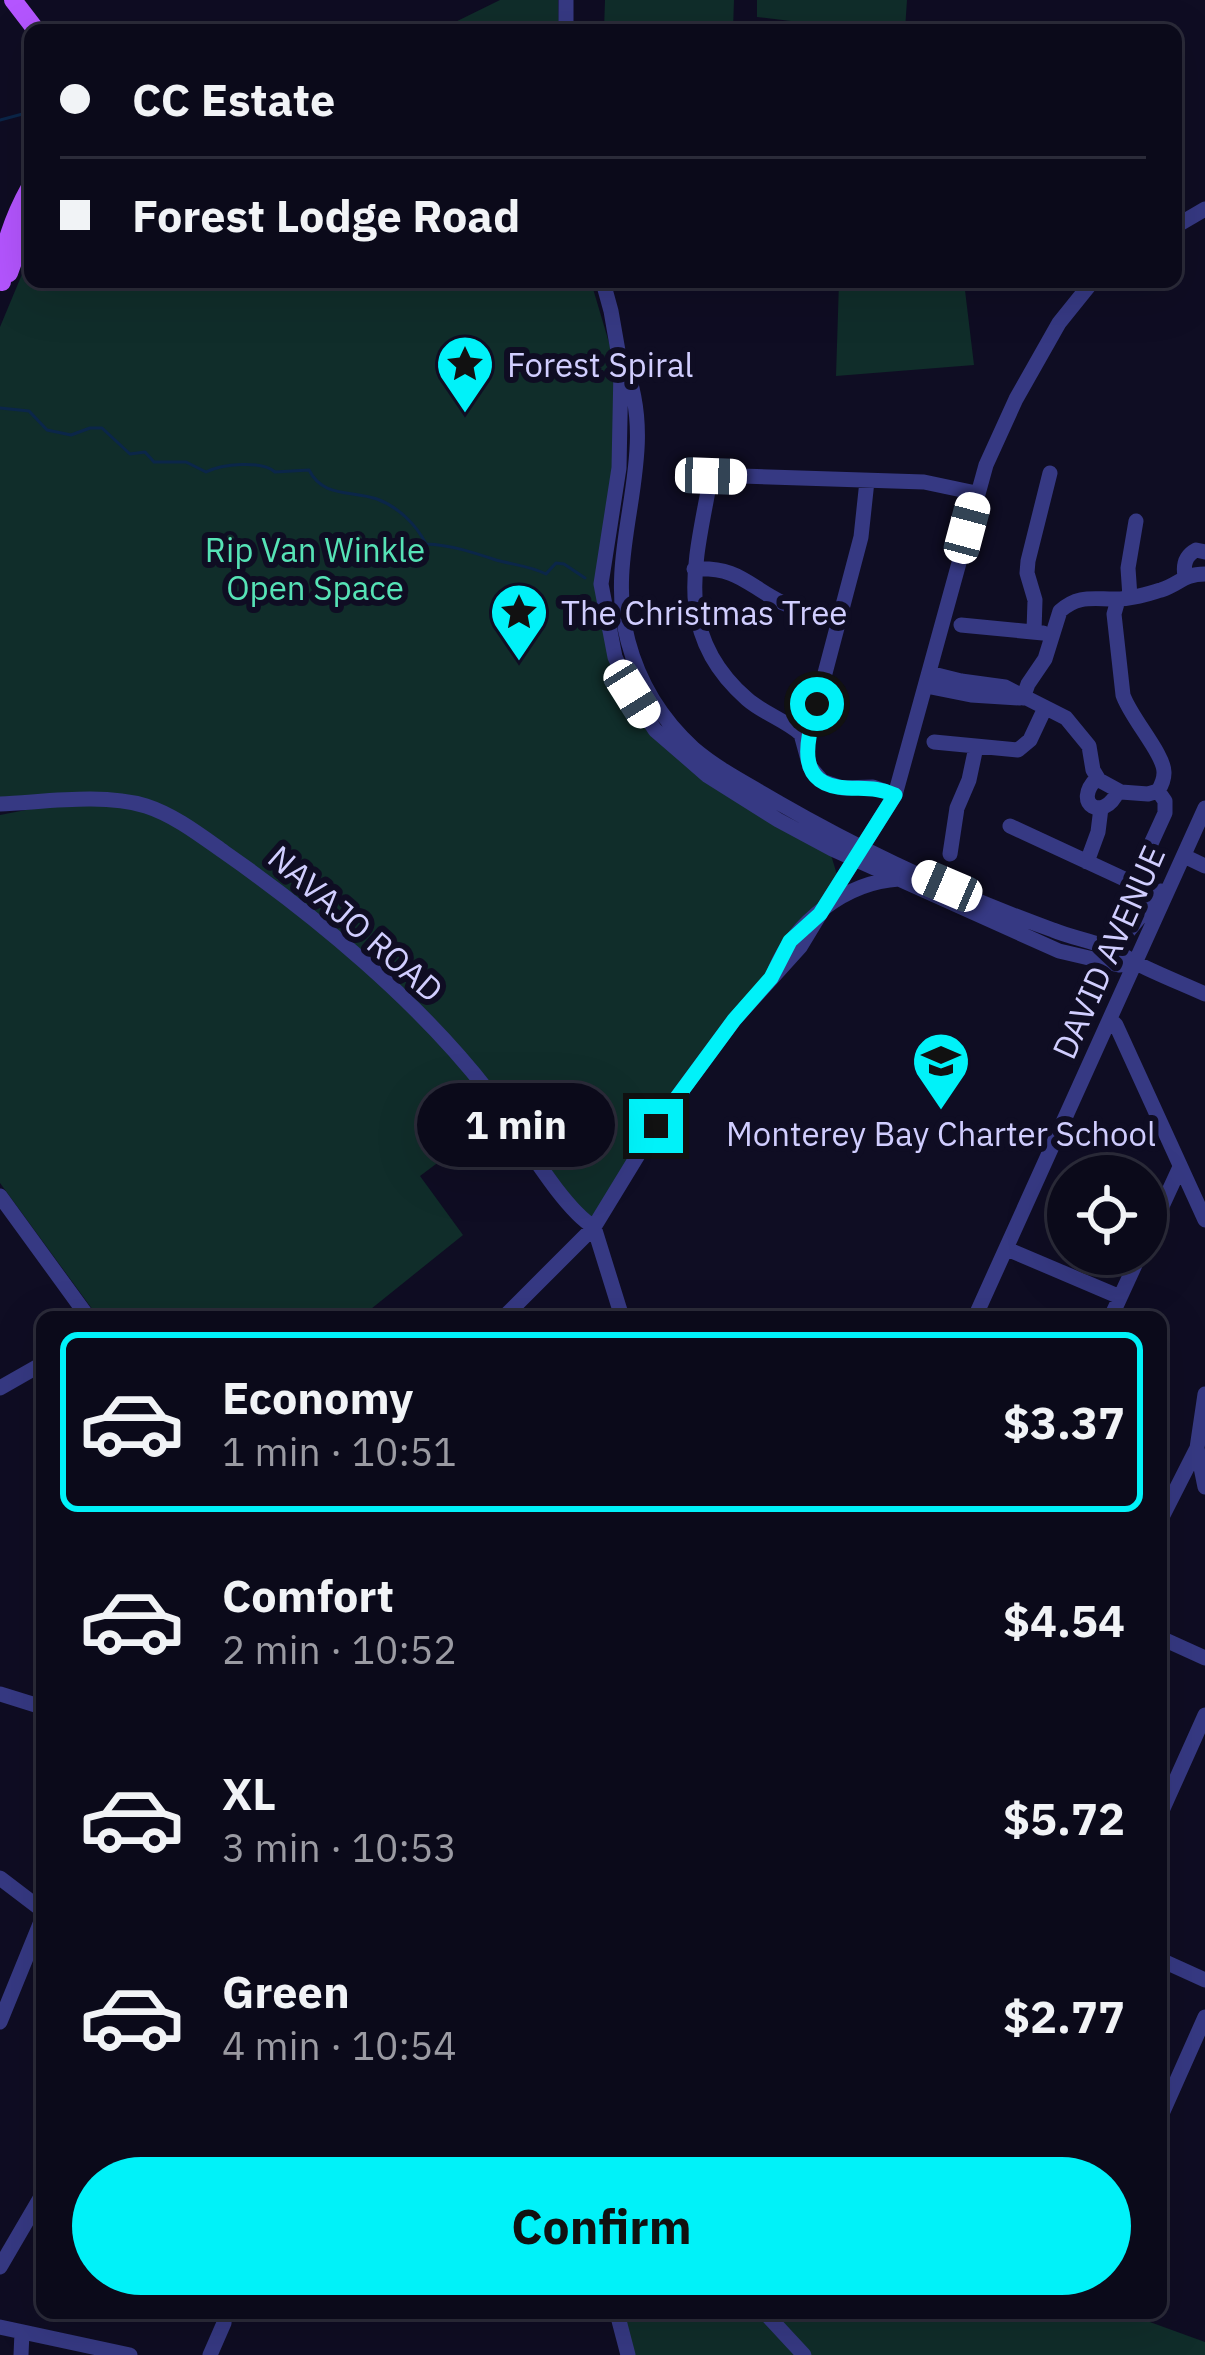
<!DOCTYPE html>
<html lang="en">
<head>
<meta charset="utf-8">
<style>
	body { margin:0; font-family:"IBM Plex Sans",sans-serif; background:#191827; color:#f1f3f6; height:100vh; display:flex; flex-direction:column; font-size:45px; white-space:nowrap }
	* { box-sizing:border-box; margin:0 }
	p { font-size:39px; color:#9a9aa2 }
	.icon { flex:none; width:66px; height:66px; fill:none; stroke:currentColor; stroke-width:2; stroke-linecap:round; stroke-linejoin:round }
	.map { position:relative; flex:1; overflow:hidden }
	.details { position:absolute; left:36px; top:1311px; width:1131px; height:1008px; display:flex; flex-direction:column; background:#0b0a1a; border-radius:18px; box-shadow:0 12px 48px #0002,0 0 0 3px #2b2b39 }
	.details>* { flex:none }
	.guide { position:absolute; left:24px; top:24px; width:1158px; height:264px; border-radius:18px; box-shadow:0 12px 48px #0002,0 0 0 3px #2b2b39; display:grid; align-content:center; height:264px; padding:0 36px; background:#0b0a1a }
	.fabs { position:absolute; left:1047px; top:1155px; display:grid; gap:24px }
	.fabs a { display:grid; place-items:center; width:120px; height:120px; border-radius:50%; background:#0b0a1a; box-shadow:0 12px 48px #0002,0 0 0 3px #2b2b39; font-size:60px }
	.end { position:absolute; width:54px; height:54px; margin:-27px; border:15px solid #00f2f9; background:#111; box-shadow:0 0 0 6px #111 }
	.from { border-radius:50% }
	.bubble { position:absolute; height:84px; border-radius:42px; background:#0b0a1a; box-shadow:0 12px 48px #0002,0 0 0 3px #2b2b39; font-size:39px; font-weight:700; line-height:84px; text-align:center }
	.car { position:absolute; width:36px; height:72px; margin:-36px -18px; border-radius:15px; box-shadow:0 0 9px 3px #0007; background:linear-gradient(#fff 24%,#345 0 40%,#fff 0 76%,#345 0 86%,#fff 0) }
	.guide b { display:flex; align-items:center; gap:42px; height:114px; font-size:45px }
	.guide b+b { border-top:3px solid #2b2b39 }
	.guide i { width:30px; height:30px; background:#f1f3f6 }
	ul { padding:21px 0 0; list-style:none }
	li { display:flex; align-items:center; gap:36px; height:180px; margin:0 24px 18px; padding:0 12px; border:6px solid transparent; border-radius:18px }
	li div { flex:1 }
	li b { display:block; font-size:45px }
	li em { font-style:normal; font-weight:700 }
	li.current { border-color:#00f2f9 }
	li>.icon { width:108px; height:108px; stroke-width:1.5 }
	.action { display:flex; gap:24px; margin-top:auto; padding:24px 36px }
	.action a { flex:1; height:138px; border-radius:72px; background:#00f2f9; color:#111; font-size:48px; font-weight:700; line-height:138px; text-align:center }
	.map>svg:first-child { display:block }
	.green { fill:#102d2a }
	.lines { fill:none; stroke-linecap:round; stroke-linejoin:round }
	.stream { stroke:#0b2649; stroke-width:3 }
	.minor { stroke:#363983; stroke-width:15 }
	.major { stroke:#b455ff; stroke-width:18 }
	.route { stroke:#00f2f9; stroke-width:15 }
	.labels { text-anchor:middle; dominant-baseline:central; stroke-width:12; stroke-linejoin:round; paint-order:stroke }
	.poi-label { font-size:33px; fill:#d1ceff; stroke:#0f0d23; text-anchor:start }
	.park-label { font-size:33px; fill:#56e3b6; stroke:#0f0d23 }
	.street-label { font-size:33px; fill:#d1ceff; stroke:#0f0d23 }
</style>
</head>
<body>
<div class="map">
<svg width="1205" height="2355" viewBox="0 0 1205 2355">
	<rect width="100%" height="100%" fill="#0f0d23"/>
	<path class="green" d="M 500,0 L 558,0 L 559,30 L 439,30 Z
		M 605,0 L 734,0 L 733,30 L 604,30 Z
		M 757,0 L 907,0 L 905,30 L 865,30 L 757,17 Z
		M 30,255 L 30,282 L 591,282 L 613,356 L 618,426 L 602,568 L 610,636 L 655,730 L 831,855 L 838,878 L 734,1020 L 594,1227 L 504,1113 L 420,1176 L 463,1235 L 361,1317 L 98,1317 L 0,1183 L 0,815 L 62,803 L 0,800 L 0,327 Z
		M 839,282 L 964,282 L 974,365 L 836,376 Z
		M 617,2313 L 1125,2313 L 1205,2342 L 1205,2355 L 628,2355 Z"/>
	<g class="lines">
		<path class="stream" d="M 0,120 L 30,112
			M 0,408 L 29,411 L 47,430 L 71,435 L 90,428 L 102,428 L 130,454 L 145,452 L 154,462 L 186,462 L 206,472 C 222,464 261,460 275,472 L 309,470 C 323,498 351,490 377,499 C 398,507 416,524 426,544 C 451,545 472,552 496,560 C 514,565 530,566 546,574 L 556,563 L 564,564 L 585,578"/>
		<path class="minor" d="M 566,0 L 566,30
			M 1176,226 L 1205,209
			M 603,282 L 611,311 L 621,368 L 619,468 L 601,584 L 615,657 L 632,694 L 655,730 L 708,776 L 778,820 L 832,849 L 1059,951 L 1119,965 L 1136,963
			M 623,361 C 664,458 602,543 628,641 C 639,683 662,720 694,749 C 720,771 751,786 779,803 C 866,853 959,896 1053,930 C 1070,937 1088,940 1106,947 C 1117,951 1127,958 1138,964 C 1160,975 1183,984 1205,994
			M 694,569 C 740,567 746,585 783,603 C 801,611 820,615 839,620
			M 1185,576 C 1183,565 1185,556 1196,550 L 1205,552
			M 1130,597 L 1128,568 L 1136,521
			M 961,625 L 1043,633
			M 1034,631 L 1035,600 L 1027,573 L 1028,561 L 1050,473
			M 929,673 L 961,681 L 1005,687 L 1066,718 L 1089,746 L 1093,770 L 1099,780 L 1121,792 L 1148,794 L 1158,791
			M 926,686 L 971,695 L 1020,698
			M 1023,698 L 1028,684 L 1045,659 L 1060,611 C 1078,595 1092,599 1114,599 C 1129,600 1147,594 1161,590 C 1180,584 1183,574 1205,574
			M 934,742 L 1018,750 L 1030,740 L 1045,708
			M 806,745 L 861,537 L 867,481
			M 1097,778 C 1071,804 1104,823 1118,791
			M 895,795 L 873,787 L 842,788 L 822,781 L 810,767 L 801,734 C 785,720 763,713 747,699 C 671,633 696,560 711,475 L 924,482 L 976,493
			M 0,804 C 45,802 103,793 146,806 C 174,815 200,835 224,852 C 317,917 418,1001 488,1091 C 515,1125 560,1207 594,1227 L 622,1317
			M 1010,826 L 1133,883 L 1165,813 L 1165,801 L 1158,791 C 1161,786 1164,779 1164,773 C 1165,755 1130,717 1123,695 L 1114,614 L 1118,600
			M 950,854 L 957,808 L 969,780 L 976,747
			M 1184,856 L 1205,866
			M 1087,862 L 1098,832 L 1101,808
			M 1106,947 L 1121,940 L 1161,891
			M 775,970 C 795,922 846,882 899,879
			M 1110,1019 L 1116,1025 L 1205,1220
			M 0,1196 L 88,1317
			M 1146,1241 L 1180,1167
			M 1007,1249 L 1120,1297
			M 504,1317 L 594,1227 L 655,1127 L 734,1020 L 800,947 L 820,914 L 895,795 L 986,465 L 1016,399 L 1059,323 L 1092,282
			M 975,1317 L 1205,808
			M 1111,1317 L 1140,1254
			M 0,1388 L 42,1364
			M 1205,1394 L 1197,1448 L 1205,1487
			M 1161,1519 L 1196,1450
			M 1161,1638 L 1205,1658
			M 0,1694 L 42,1707
			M 1161,1813 L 1205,1715
			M 0,1878 L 42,1910
			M 1161,1960 L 1205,1980
			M 0,2022 L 42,1919
			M 1161,2116 L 1205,2017
			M 0,2267 L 42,2195
			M 617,2313 L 628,2355
			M 765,2313 L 804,2355
			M 0,2327 L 130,2355
			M 21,2355 L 22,2332
			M 210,2355 L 224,2323 L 225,2313"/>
		<path class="major" d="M 13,0 L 36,30
			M 9,273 L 30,214
			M 2,282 C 0,251 15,214 30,187"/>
	</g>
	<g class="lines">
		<path class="route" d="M 656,1126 L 734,1020 L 771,978 L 790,941 L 820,914 L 895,795 C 878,787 865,789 847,788 C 792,785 808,738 817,704"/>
	</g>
	<defs>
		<g id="sight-pin" transform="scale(3)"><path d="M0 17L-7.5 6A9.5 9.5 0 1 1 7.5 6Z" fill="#00f2f9" stroke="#0f0d23"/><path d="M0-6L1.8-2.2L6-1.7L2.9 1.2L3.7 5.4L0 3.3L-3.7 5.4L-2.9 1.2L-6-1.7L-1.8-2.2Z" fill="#111"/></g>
		<g id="school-pin" transform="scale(3)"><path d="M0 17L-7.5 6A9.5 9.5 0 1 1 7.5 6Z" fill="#00f2f9" stroke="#0f0d23"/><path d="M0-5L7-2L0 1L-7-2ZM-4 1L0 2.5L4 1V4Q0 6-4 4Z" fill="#111"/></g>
	</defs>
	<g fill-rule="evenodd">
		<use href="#sight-pin" x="465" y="364"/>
		<use href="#sight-pin" x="519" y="612"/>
		<use href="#school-pin" x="941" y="1061"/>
	</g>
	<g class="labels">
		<g class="poi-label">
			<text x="507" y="364">Forest Spiral</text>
			<text x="561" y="612">The Christmas Tree</text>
			<text x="941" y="1133" text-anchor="middle">Monterey Bay Charter School</text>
		</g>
		<g class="park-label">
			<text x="315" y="549">Rip Van Winkle<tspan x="315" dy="38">Open Space</tspan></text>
		</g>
		<g class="street-label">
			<text transform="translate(356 923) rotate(41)">NAVAJO ROAD</text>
			<text transform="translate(1108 952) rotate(-66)">DAVID AVENUE</text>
		</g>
	</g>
</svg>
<div class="fabs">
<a><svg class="icon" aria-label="locate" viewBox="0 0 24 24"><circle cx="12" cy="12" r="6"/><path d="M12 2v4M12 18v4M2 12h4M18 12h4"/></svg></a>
</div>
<i class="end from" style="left:817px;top:704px"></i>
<i class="end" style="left:656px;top:1126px"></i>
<div class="bubble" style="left:417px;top:1083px;width:198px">1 min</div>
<i class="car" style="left:711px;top:476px;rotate:92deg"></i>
<i class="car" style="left:967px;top:528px;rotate:15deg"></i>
<i class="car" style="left:632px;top:694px;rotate:148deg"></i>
<i class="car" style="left:947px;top:886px;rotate:293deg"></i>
<div class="guide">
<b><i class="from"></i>CC Estate</b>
<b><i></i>Forest Lodge Road</b>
</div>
<section class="details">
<ul>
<li class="current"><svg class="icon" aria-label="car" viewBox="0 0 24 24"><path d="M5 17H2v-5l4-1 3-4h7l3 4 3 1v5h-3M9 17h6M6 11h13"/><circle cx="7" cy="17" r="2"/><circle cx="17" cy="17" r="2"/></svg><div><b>Economy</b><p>1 min · 10:51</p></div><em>$3.37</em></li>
<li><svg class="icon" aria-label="car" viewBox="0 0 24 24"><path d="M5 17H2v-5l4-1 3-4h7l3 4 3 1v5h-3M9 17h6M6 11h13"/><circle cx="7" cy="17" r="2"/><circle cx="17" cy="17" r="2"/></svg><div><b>Comfort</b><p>2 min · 10:52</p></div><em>$4.54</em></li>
<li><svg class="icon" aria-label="car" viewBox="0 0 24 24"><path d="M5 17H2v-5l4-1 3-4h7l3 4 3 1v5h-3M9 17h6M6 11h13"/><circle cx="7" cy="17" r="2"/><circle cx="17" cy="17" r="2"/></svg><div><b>XL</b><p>3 min · 10:53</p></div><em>$5.72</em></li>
<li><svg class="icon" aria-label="car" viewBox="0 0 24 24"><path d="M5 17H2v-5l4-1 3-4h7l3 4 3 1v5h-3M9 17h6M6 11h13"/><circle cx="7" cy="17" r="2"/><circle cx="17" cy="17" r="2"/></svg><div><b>Green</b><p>4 min · 10:54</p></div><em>$2.77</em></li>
</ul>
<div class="action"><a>Confirm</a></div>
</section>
</div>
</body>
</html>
